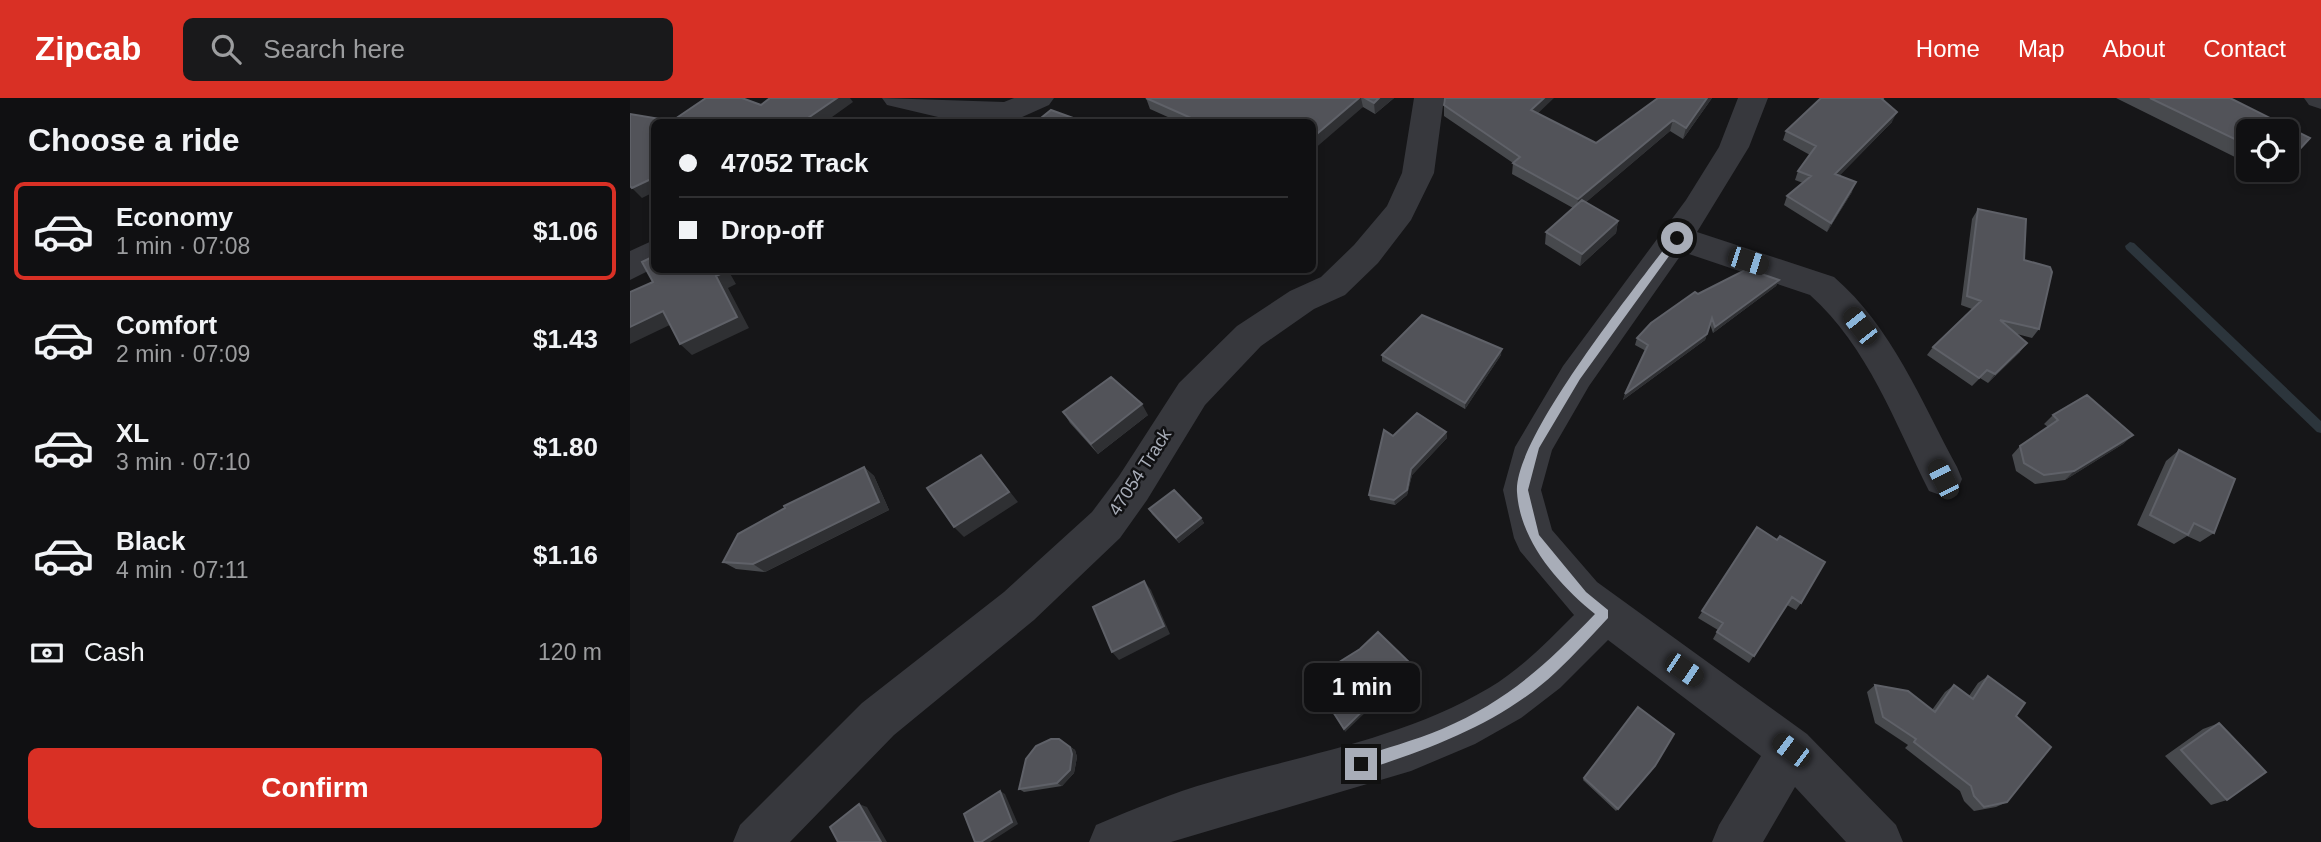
<!DOCTYPE html>
<html lang="en">
<head>
<meta charset="utf-8">
<style>
	body { margin:0; font-family:Helvetica,sans-serif; background:#19191b; color:#f1f3f6; height:100vh; display:flex; flex-direction:column; font-size:26px; white-space:nowrap }
	* { box-sizing:border-box; margin:0 }
	p { font-size:23px; color:#9c9d9f }
	.icon { flex:none; width:38px; height:38px; fill:none; stroke:currentColor; stroke-width:2; stroke-linecap:round; stroke-linejoin:round }
	.map { position:relative; flex:1; overflow:hidden }
	.side { display:flex; flex-direction:column; background:#101012; width:630px }
	.side>* { flex:none }
	.guide { position:absolute; left:21px; top:21px; width:665px; height:154px; border-radius:10px; box-shadow:0 4px 10px #0003,0 0 0 2px #303032; display:grid; align-content:center; height:154px; padding:0 28px; background:#101012 }
	.tools { position:absolute; left:1606px; top:21px; display:grid; gap:14px }
	.tools a { display:grid; place-items:center; width:63px; height:63px; border-radius:10px; background:#101012; box-shadow:0 4px 10px #0003,0 0 0 2px #303032; font-size:35px }
	.end { position:absolute; width:32px; height:32px; margin:-16px; border:9px solid #a8adb8; background:#111; box-shadow:0 0 0 4px #111 }
	.from { border-radius:50% }
	.bubble { position:absolute; height:49px; border-radius:10px; background:#101012; box-shadow:0 4px 10px #0003,0 0 0 2px #303032; font-size:23px; font-weight:800; line-height:49px; text-align:center }
	.car { position:absolute; width:21px; height:42px; margin:-21px -10px; border-radius:9px; box-shadow:0 0 5px 2px #0007; background:linear-gradient(#222 24%,#8ab4d8 0 40%,#222 0 76%,#8ab4d8 0 86%,#222 0) }
	.guide b { display:flex; align-items:center; gap:24px; height:66px; font-size:26px }
	.guide b+b { border-top:2px solid #303032 }
	.guide i { width:18px; height:18px; background:#f1f3f6 }
	ul { padding:0; list-style:none }
	li { display:flex; align-items:center; gap:21px; height:98px; margin:0 14px 10px; padding:0 14px; border:4px solid transparent; border-radius:10px }
	li div { flex:1 }
	li b { display:block; font-size:26px }
	li em { font-style:normal; font-weight:800 }
	li.selected { border-color:#d93025 }
	li>.icon { width:63px; height:63px; stroke-width:1.5 }
	h2 { padding:0 28px; font-size:32px; line-height:84px }
	.pay { display:flex; align-items:center; gap:18px; height:77px; padding:0 28px; font-size:26px }
	.pay p { margin-inline-start:auto }
	.cta { display:flex; gap:14px; margin-top:auto; padding:14px 28px }
	.cta a { flex:1; height:80px; border-radius:10px; background:#d93025; color:#fff; font-size:28px; font-weight:800; line-height:80px; text-align:center }
	header { display:flex; align-items:center; gap:42px; box-sizing:border-box; height:98px; padding:0 35px; background:#d93025; color:#fff }
	header strong { font-size:33px }
	nav { display:flex; gap:38px; margin-inline-start:auto; font-size:24px }
	.search { width:490px; height:63px; background:#19191b; display:flex; align-items:center; gap:18px; box-sizing:border-box; padding:0 24px; border-radius:10px; color:#9c9d9f; font-size:26px }
	main { display:flex; flex:1; min-height:0 }
	.map>svg:first-child { display:block }
	.lines { fill:none; stroke-linecap:round; stroke-linejoin:round }
	.stream { fill:#2c353c; fill-rule:evenodd }
	.minor { fill:#37383d; fill-rule:evenodd }
	.wall { fill:#47494d }
	.shaded-wall { fill:#2f3033 }
	.building { fill:#525359; stroke:#5f6168; stroke-width:2 }
	.route { fill:#a8adb8 }
	.labels { text-anchor:middle; dominant-baseline:central; stroke-width:5; stroke-linejoin:round; paint-order:stroke }
	.street-label { font-size:18px; fill:#a8adb8; stroke:#111113 }
</style>
</head>
<body>
<header>
<strong>Zipcab</strong>
<div class="search"><svg class="icon" aria-label="search" viewBox="0 0 24 24"><circle cx="10" cy="10" r="6"/><path d="M15 15l6 6"/></svg>Search here</div>
<nav><a>Home</a><a>Map</a><a>About</a><a>Contact</a></nav>
</header>
<main>
<section class="side">
<h2>Choose a ride</h2>
<ul>
<li class="selected"><svg class="icon" aria-label="car" viewBox="0 0 24 24"><path d="M5 17H2v-5l4-1 3-4h7l3 4 3 1v5h-3M9 17h6M6 11h13"/><circle cx="7" cy="17" r="2"/><circle cx="17" cy="17" r="2"/></svg><div><b>Economy</b><p>1 min · 07:08</p></div><em>$1.06</em></li>
<li><svg class="icon" aria-label="car" viewBox="0 0 24 24"><path d="M5 17H2v-5l4-1 3-4h7l3 4 3 1v5h-3M9 17h6M6 11h13"/><circle cx="7" cy="17" r="2"/><circle cx="17" cy="17" r="2"/></svg><div><b>Comfort</b><p>2 min · 07:09</p></div><em>$1.43</em></li>
<li><svg class="icon" aria-label="car" viewBox="0 0 24 24"><path d="M5 17H2v-5l4-1 3-4h7l3 4 3 1v5h-3M9 17h6M6 11h13"/><circle cx="7" cy="17" r="2"/><circle cx="17" cy="17" r="2"/></svg><div><b>XL</b><p>3 min · 07:10</p></div><em>$1.80</em></li>
<li><svg class="icon" aria-label="car" viewBox="0 0 24 24"><path d="M5 17H2v-5l4-1 3-4h7l3 4 3 1v5h-3M9 17h6M6 11h13"/><circle cx="7" cy="17" r="2"/><circle cx="17" cy="17" r="2"/></svg><div><b>Black</b><p>4 min · 07:11</p></div><em>$1.16</em></li>
</ul>
<div class="pay"><svg class="icon" aria-label="cash" viewBox="0 0 24 24"><path d="M3 7h18v10H3z"/><circle cx="12" cy="12" r="2"/></svg>Cash<p>120 m</p></div>
<div class="cta"><a>Confirm</a></div>
</section>
<div class="map">
<svg width="1691" height="744" viewBox="0 0 1691 744">
	<rect width="100%" height="100%" fill="#161618"/>
	<g class="lines">
		<path class="stream" d="M 1500,144 L 1504,145 L 1691,323 L 1691,335 L 1687,334 L 1496,151 L 1495,148 Z"/>
		<path class="minor" d="M 252,0 L 374,4 L 384,0 L 424,0 L 419,7 L 381,24 L 325,23 L 257,7 Z
			M 784,0 L 814,0 L 804,75 L 781,122 L 748,165 L 715,197 L 684,211 L 631,248 L 575,307 L 517,402 L 490,440 L 404,522 L 264,637 L 160,744 L 103,744 L 110,727 L 232,605 L 374,494 L 462,414 L 489,378 L 549,285 L 607,228 L 660,193 L 691,179 L 724,147 L 757,108 L 772,75 Z
			M 1108,0 L 1138,0 L 1119,49 L 1067,134 L 1204,179 C 1262,229 1291,303 1327,369 L 1332,381 L 1327,393 L 1313,398 L 1299,393 C 1265,325 1238,249 1180,197 L 1053,154 L 959,288 L 922,352 L 911,392 L 922,432 L 967,484 L 1177,636 L 1266,727 L 1273,744 L 1216,744 L 1165,689 L 1133,744 L 1082,744 L 1089,727 L 1131,658 L 978,542 L 930,590 L 891,620 L 845,646 L 781,673 L 541,744 L 459,744 L 466,727 C 504,711 542,695 581,684 C 675,656 773,641 859,590 C 891,571 918,543 944,517 L 890,453 L 884,440 L 873,392 L 885,349 L 933,268 L 1056,102 L 1089,49 Z
			M 1674,0 L 1691,0 L 1691,11 L 1679,7 Z
			M 24,142 L 24,170 L 0,182 L 0,153 Z"/>
	</g>
	<path class="wall" d="M 516,0 L 764,0 L 745,16 L 733,9 L 682,24 L 549,24 L 520,11 Z
		M 1028,0 L 1082,0 L 1053,41 L 1040,33 L 956,104 L 988,123 L 986,135 L 950,168 L 915,146 L 916,134 L 943,110 L 882,76 L 883,65 L 814,18 L 814,7 L 908,16 L 966,45 Z
		M 1486,0 L 1600,0 L 1619,33 L 1619,66 Z
		M 1255,4 L 1262,24 L 1209,78 L 1222,94 L 1197,134 L 1154,107 L 1157,98 L 1173,85 L 1165,82 L 1168,73 L 1180,57 L 1153,42 L 1156,33 Z
		M 1630,72 L 1651,72 L 1644,79 Z
		M 1348,111 L 1394,162 L 1409,231 L 1402,240 L 1387,236 L 1390,254 L 1358,285 L 1350,280 L 1342,288 L 1297,257 L 1303,249 L 1342,211 L 1331,207 L 1342,121 Z
		M 1149,182 L 1146,188 L 1083,235 L 1080,226 L 1075,242 L 993,302 L 995,296 L 1016,253 L 1005,247 L 1007,240 L 1068,196 Z
		M 752,257 L 871,257 L 835,311 L 752,263 Z
		M 433,314 L 518,317 L 468,356 L 440,325 Z
		M 1423,317 L 1503,337 L 1493,346 L 1435,382 L 1405,386 L 1386,373 L 1382,357 L 1390,348 L 1418,329 L 1414,326 Z
		M 816,334 L 817,340 L 782,377 L 777,397 L 765,407 L 740,402 L 739,397 L 763,338 Z
		M 1549,352 L 1584,435 L 1570,444 L 1557,438 L 1544,446 L 1507,427 L 1536,363 Z
		M 234,369 L 244,378 L 259,412 L 135,474 L 106,471 L 93,464 Z
		M 519,411 L 571,420 L 574,425 L 549,445 L 522,416 Z
		M 1127,429 L 1171,505 L 1166,512 L 1157,507 L 1119,565 L 1083,541 L 1088,532 L 1068,520 Z
		M 1358,578 L 1386,618 L 1377,704 L 1366,709 L 1344,713 L 1334,703 L 1330,693 L 1275,650 L 1278,647 L 1245,625 L 1237,594 L 1245,587 L 1302,612 L 1315,594 L 1324,587 L 1339,598 L 1348,585 Z
		M 1589,625 L 1597,702 L 1581,707 L 1535,658 L 1573,631 Z
		M 429,641 L 445,652 L 447,659 L 444,675 L 432,688 L 394,694 L 389,691 Z
		M 1023,671 L 986,713 L 953,682 L 954,680 Z"/>
	<path class="shaded-wall" d="M 207,0 L 220,0 L 223,4 L 195,24 L 172,24 Z
		M 729,0 L 731,0 L 733,9 L 682,53 L 682,40 Z
		M 749,0 L 764,0 L 745,16 L 744,5 Z
		M 914,0 L 924,0 L 900,23 L 901,12 Z
		M 1077,0 L 1082,0 L 1053,41 L 1056,30 Z
		M 1267,14 L 1262,24 L 1202,85 L 1205,76 Z
		M 1043,22 L 1040,33 L 947,112 L 948,101 Z
		M 21,81 L 24,84 L 24,94 L 12,100 L 2,90 Z
		M 1226,84 L 1222,94 L 1197,134 L 1201,125 Z
		M 988,123 L 986,135 L 950,168 L 952,156 Z
		M 93,172 L 98,172 L 106,186 L 98,190 L 119,230 L 62,257 L 50,246 L 86,178 Z
		M 1149,182 L 1146,188 L 1083,235 L 1085,229 Z
		M 33,213 L 46,224 L 0,246 L 0,229 Z
		M 1077,236 L 1075,242 L 993,302 L 995,296 Z
		M 1397,245 L 1390,254 L 1358,285 L 1365,276 Z
		M 872,251 L 871,257 L 835,311 L 835,305 Z
		M 512,306 L 518,317 L 468,356 L 461,346 Z
		M 816,334 L 817,340 L 782,377 L 777,397 L 765,407 L 764,402 L 781,371 Z
		M 1503,337 L 1493,346 L 1435,382 L 1444,373 Z
		M 351,357 L 388,404 L 334,439 L 324,429 Z
		M 234,369 L 244,378 L 259,412 L 135,474 L 123,466 Z
		M 571,420 L 574,425 L 549,445 L 546,440 Z
		M 514,483 L 521,492 L 540,536 L 489,562 L 482,554 Z
		M 781,566 L 782,570 L 715,634 L 714,631 Z
		M 440,649 L 445,652 L 447,659 L 444,675 L 432,688 L 427,685 Z
		M 370,693 L 375,696 L 388,726 L 360,744 L 351,744 Z
		M 229,706 L 237,709 L 257,744 L 251,744 Z"/>
	<path class="building" d="M 76,0 L 112,0 L 131,7 L 140,0 L 207,0 L 172,24 L 24,24 L 24,83 L 21,81 L 2,90 L 0,88 L 0,16 L 42,23 Z
		M 516,0 L 729,0 L 682,40 L 682,24 L 570,24 Z
		M 735,0 L 749,0 L 744,5 Z
		M 815,0 L 914,0 L 901,12 L 966,45 L 1028,0 L 1077,0 L 1056,30 L 1043,22 L 948,101 L 883,65 L 890,59 L 814,7 Z
		M 1191,0 L 1253,0 L 1252,1 L 1267,14 L 1205,76 L 1226,84 L 1201,125 L 1157,98 L 1181,78 L 1168,73 L 1186,48 L 1156,33 Z
		M 1520,0 L 1600,0 L 1680,40 L 1657,65 L 1657,33 L 1619,33 L 1619,48 Z
		M 421,12 L 454,24 L 406,24 Z
		M 952,102 L 988,123 L 952,156 L 916,134 Z
		M 1348,111 L 1396,121 L 1394,162 L 1420,169 L 1422,174 L 1409,231 L 1370,222 L 1397,245 L 1365,276 L 1357,272 L 1349,280 L 1303,249 L 1351,203 L 1337,198 Z
		M 24,158 L 24,172 L 93,172 L 95,174 L 86,178 L 107,219 L 50,246 L 33,213 L 0,229 L 0,194 L 23,184 L 12,164 Z
		M 1117,171 L 1149,182 L 1085,229 L 1082,220 L 1077,236 L 995,296 L 1018,247 L 1007,240 L 1021,225 L 1065,194 L 1068,196 Z
		M 792,217 L 872,251 L 835,305 L 752,257 Z
		M 481,279 L 512,306 L 461,346 L 433,314 Z
		M 1457,297 L 1503,337 L 1444,373 L 1414,377 L 1394,365 L 1390,348 L 1428,322 L 1423,317 Z
		M 787,315 L 816,334 L 781,371 L 777,392 L 764,402 L 739,397 L 754,332 L 763,338 Z
		M 1549,352 L 1605,381 L 1584,435 L 1564,425 L 1558,437 L 1520,417 Z
		M 351,357 L 379,394 L 324,429 L 297,390 Z
		M 234,369 L 249,404 L 123,466 L 93,464 L 108,436 L 155,410 L 154,408 Z
		M 544,392 L 571,420 L 546,440 L 519,411 Z
		M 1127,429 L 1147,442 L 1150,438 L 1195,464 L 1171,505 L 1162,499 L 1124,558 L 1087,534 L 1093,525 L 1072,513 Z
		M 514,483 L 534,528 L 482,554 L 463,509 Z
		M 748,534 L 781,566 L 714,631 L 682,581 L 730,551 Z
		M 1358,578 L 1395,605 L 1386,618 L 1421,649 L 1377,704 L 1354,709 L 1344,698 L 1341,688 L 1284,644 L 1286,641 L 1253,619 L 1245,587 L 1278,593 L 1305,614 L 1324,587 L 1343,601 Z
		M 1008,609 L 1044,636 L 1025,668 L 988,711 L 954,680 Z
		M 1589,625 L 1636,674 L 1597,702 L 1551,652 Z
		M 421,641 L 429,641 L 440,649 L 442,656 L 440,672 L 427,685 L 389,691 L 396,661 L 406,648 Z
		M 370,693 L 382,724 L 351,744 L 345,744 L 334,716 Z
		M 229,706 L 251,744 L 208,744 L 200,729 Z"/>
	<path class="route" d="M 1044,138 L 1052,140 L 950,281 L 909,350 L 898,392 L 909,437 L 956,494 L 978,512 L 978,520 C 961,538 944,557 926,574 C 873,624 799,652 731,673 L 726,671 L 726,661 C 754,650 784,643 812,631 C 877,603 916,567 965,516 C 928,486 890,443 887,394 C 883,340 1009,185 1044,138 Z"/>
	<g class="labels">
		<g class="street-label">
			<text transform="translate(510 374) rotate(-57)">47054 Track</text>
		</g>
	</g>
</svg>
<div class="tools">
<a><svg class="icon" aria-label="locate" viewBox="0 0 24 24"><circle cx="12" cy="12" r="6"/><path d="M12 2v4M12 18v4M2 12h4M18 12h4"/></svg></a>
</div>
<i class="end from" style="left:1047px;top:140px"></i>
<i class="end" style="left:731px;top:666px"></i>
<div class="bubble" style="left:674px;top:565px;width:116px">1 min</div>
<i class="car" style="left:1118px;top:163px;rotate:108deg"></i>
<i class="car" style="left:1230px;top:228px;rotate:322deg"></i>
<i class="car" style="left:1313px;top:381px;rotate:333deg"></i>
<i class="car" style="left:1054px;top:572px;rotate:124deg"></i>
<i class="car" style="left:1161px;top:652px;rotate:307deg"></i>
<div class="guide">
<b><i class="from"></i>47052 Track</b>
<b><i></i>Drop-off</b>
</div>
</div>
</main>
</body>
</html>
